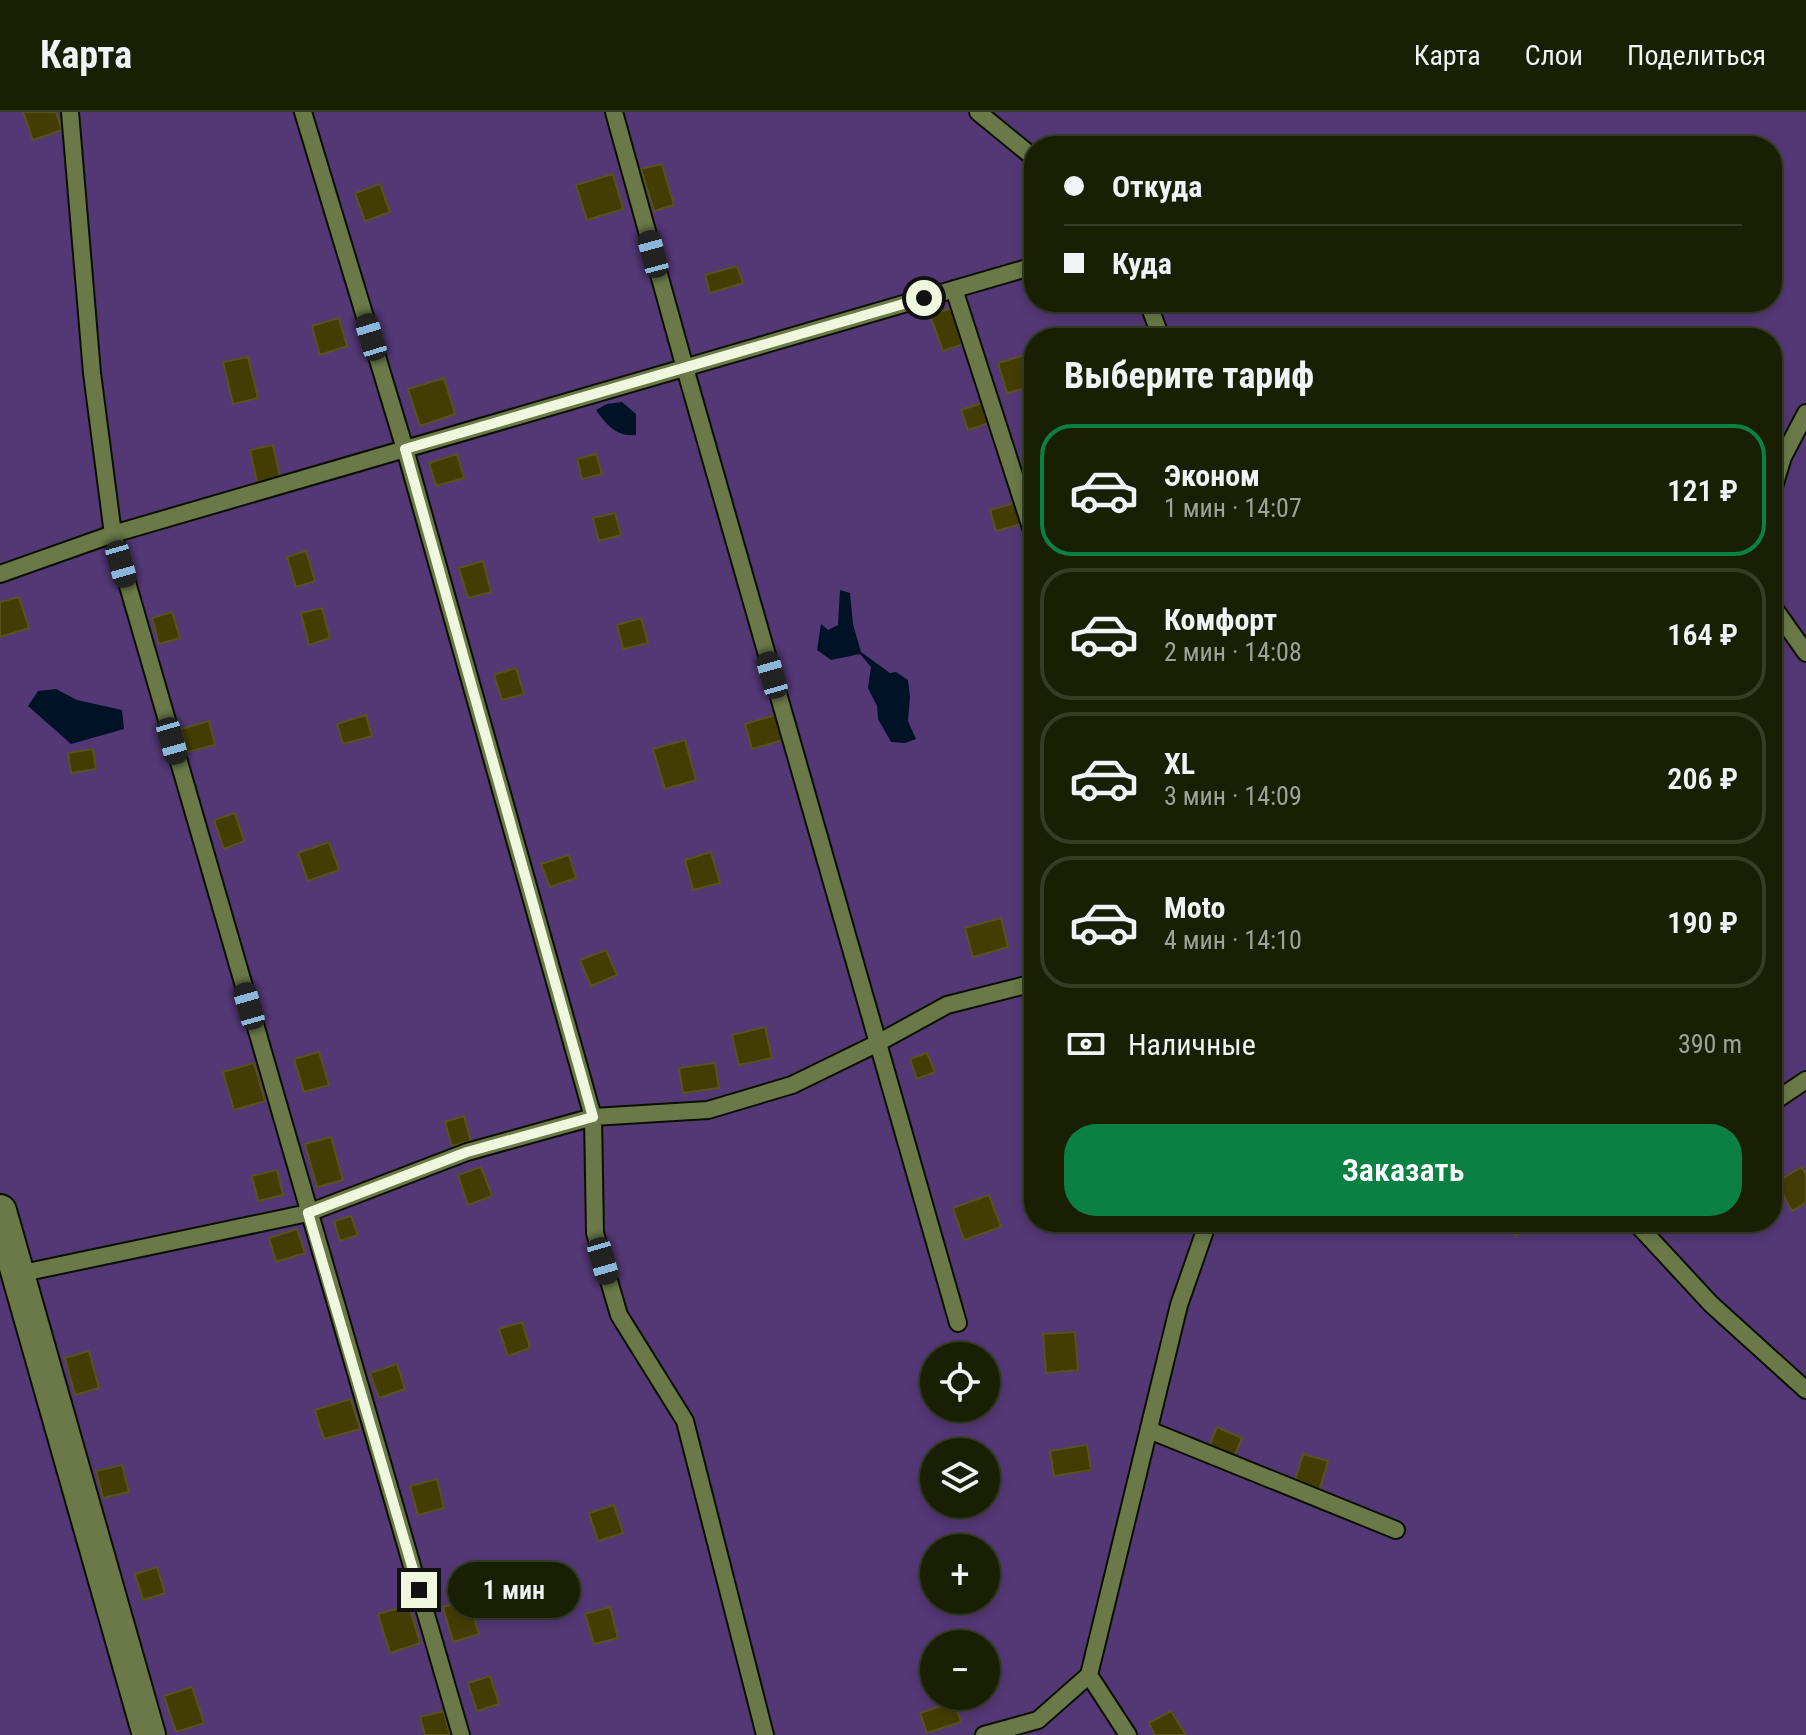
<!DOCTYPE html>
<html lang="ru">
<head>
<meta charset="utf-8">
<style>
	body { margin:0; font-family:"Roboto Condensed",sans-serif; background:#21270d; color:#f1f3f6; height:100vh; display:flex; flex-direction:column; font-size:30px; white-space:nowrap }
	* { box-sizing:border-box; margin:0 }
	p { font-size:26px; color:#9fa29a }
	.icon { flex:none; width:44px; height:44px; fill:none; stroke:currentColor; stroke-width:2; stroke-linecap:round; stroke-linejoin:round }
	.map { position:relative; flex:1; overflow:hidden }
	.side { position:absolute; left:1024px; top:216px; width:758px; height:904px; display:flex; flex-direction:column; background:#181f03; border-radius:32px; box-shadow:0 4px 12px #0003,0 0 0 2px #363d25 }
	.side>* { flex:none }
	.guide { position:absolute; left:1024px; top:24px; width:758px; height:176px; border-radius:32px; box-shadow:0 4px 12px #0003,0 0 0 2px #363d25; display:grid; align-content:center; height:176px; padding:0 40px; background:#181f03 }
	.fabs { position:absolute; left:920px; top:1230px; display:grid; gap:16px }
	.fabs a { display:grid; place-items:center; width:80px; height:80px; border-radius:50%; background:#181f03; box-shadow:0 4px 12px #0003,0 0 0 2px #363d25; font-size:40px }
	.end { position:absolute; width:36px; height:36px; margin:-18px; border:10px solid #eff8de; background:#111; box-shadow:0 0 0 4px #111 }
	.from { border-radius:50% }
	.bubble { position:absolute; height:56px; border-radius:28px; background:#181f03; box-shadow:0 4px 12px #0003,0 0 0 2px #363d25; font-size:26px; font-weight:600; line-height:56px; text-align:center }
	.car { position:absolute; width:24px; height:48px; margin:-24px -12px; border-radius:10px; box-shadow:0 0 6px 2px #0007; background:linear-gradient(#222 24%,#8ab4d8 0 40%,#222 0 76%,#8ab4d8 0 86%,#222 0) }
	.guide b { display:flex; align-items:center; gap:28px; height:76px; font-size:30px }
	.guide b+b { border-top:2px solid #363d25 }
	.guide i { width:20px; height:20px; background:#f1f3f6 }
	ul { padding:0; list-style:none }
	li { display:flex; align-items:center; gap:24px; height:132px; margin:0 16px 12px; padding:0 24px; border:4px solid #363d25; border-radius:32px }
	li div { flex:1 }
	li b { display:block; font-size:30px }
	li em { font-style:normal; font-weight:600 }
	li.on { border-color:#0b8043 }
	li>.icon { width:72px; height:72px; stroke-width:1.5 }
	h2 { padding:0 40px; font-size:36px; line-height:96px }
	.pay { display:flex; align-items:center; gap:20px; height:88px; padding:0 40px; font-size:30px }
	.pay p { margin-inline-start:auto }
	.action { display:flex; gap:16px; margin-top:auto; padding:16px 40px }
	.action a { flex:1; height:92px; border-radius:32px; background:#0b8043; color:#fff; font-size:32px; font-weight:600; line-height:92px; text-align:center }
	header { display:flex; align-items:center; gap:48px; box-sizing:border-box; height:112px; padding:0 40px; background:#181f03; border-bottom:2px solid #363d25 }
	header strong { font-size:38px }
	nav { display:flex; gap:44px; margin-inline-start:auto; font-size:28px }
	.map>svg:first-child { display:block }
	.green { fill:#533875; fill-rule:evenodd }
	.water { fill:#001326 }
	.building { fill:#443d03; stroke:#58521d; stroke-width:2 }
	.lines { fill:none; stroke-linecap:round; stroke-linejoin:round }
	.lane-casing { stroke:#0a1000; stroke-width:20 }
	.street-casing { stroke:#0a1000; stroke-width:36 }
	.lane { stroke:#6a7947; stroke-width:16 }
	.street { stroke:#6a7947; stroke-width:32 }
	.route { stroke:#eff8de; stroke-width:10 }
</style>
</head>
<body>
<header>
<strong>Карта</strong>
<nav><a>Карта</a><a>Слои</a><a>Поделиться</a></nav>
</header>
<div class="map">
<svg width="1806" height="1623" viewBox="0 0 1806 1623">
	<rect width="100%" height="100%" fill="#202904"/>
	<path class="green" d="M 0,0 L 1806,0 L 1806,1623 L 0,1623 ZM 1034,34 L 1772,34 L 1772,190 L 1034,190 ZM 1034,226 L 1772,226 L 1772,1110 L 1034,1110 ZM 934,1244 L 986,1244 L 986,1296 L 934,1296 ZM 934,1340 L 986,1340 L 986,1392 L 934,1392 ZM 934,1436 L 986,1436 L 986,1488 L 934,1488 ZM 934,1532 L 986,1532 L 986,1584 L 934,1584 Z"/>
	<path class="water" d="M 622,290 L 636,302 L 636,323 C 616,325 606,312 596,298 L 607,292 Z
		M 840,478 L 850,481 L 853,512 L 861,540 L 890,561 L 896,560 L 908,568 L 910,585 L 908,609 L 916,627 L 905,631 L 891,630 L 878,607 L 877,594 L 868,576 L 871,555 L 860,542 L 831,548 L 817,538 L 821,512 L 828,518 L 838,513 Z
		M 56,577 L 77,588 L 122,598 L 124,617 L 71,632 L 28,594 L 38,579 Z"/>
	<path class="building" d="M 23,0 L 56,0 L 62,18 L 33,28 Z
		M 662,52 L 674,93 L 654,99 L 641,57 Z
		M 613,62 L 623,97 L 587,108 L 576,73 Z
		M 380,72 L 390,100 L 365,109 L 355,81 Z
		M 737,154 L 743,171 L 710,181 L 705,163 Z
		M 951,196 L 963,232 L 943,239 L 930,203 Z
		M 339,206 L 347,234 L 320,243 L 312,214 Z
		M 1028,242 L 1034,263 L 1034,274 L 1007,281 L 998,251 Z
		M 248,245 L 258,286 L 233,292 L 223,250 Z
		M 444,266 L 455,302 L 420,314 L 408,277 Z
		M 985,290 L 992,310 L 968,318 L 961,298 Z
		M 273,333 L 280,365 L 257,370 L 250,338 Z
		M 457,342 L 464,366 L 436,374 L 429,351 Z
		M 596,342 L 602,362 L 582,367 L 577,347 Z
		M 1018,390 L 1024,411 L 996,419 L 990,398 Z
		M 615,401 L 621,423 L 599,429 L 593,406 Z
		M 306,439 L 315,469 L 296,475 L 287,445 Z
		M 483,449 L 491,480 L 468,486 L 459,456 Z
		M 19,485 L 29,516 L 0,525 L 0,490 Z
		M 322,496 L 330,526 L 309,533 L 301,501 Z
		M 172,500 L 180,526 L 159,532 L 152,506 Z
		M 641,506 L 648,531 L 623,537 L 617,513 Z
		M 516,556 L 524,582 L 502,588 L 494,563 Z
		M 366,603 L 372,624 L 343,632 L 337,612 Z
		M 775,603 L 783,628 L 752,637 L 745,612 Z
		M 209,609 L 215,633 L 187,640 L 181,617 Z
		M 685,628 L 696,668 L 665,677 L 653,637 Z
		M 93,637 L 96,657 L 71,661 L 68,641 Z
		M 235,701 L 244,729 L 224,737 L 214,708 Z
		M 329,730 L 339,758 L 308,769 L 298,741 Z
		M 711,740 L 720,771 L 693,778 L 685,748 Z
		M 569,743 L 576,766 L 550,775 L 541,752 Z
		M 1001,806 L 1008,835 L 973,845 L 965,816 Z
		M 606,838 L 617,863 L 591,874 L 580,848 Z
		M 765,915 L 772,946 L 739,953 L 732,923 Z
		M 319,940 L 329,973 L 304,980 L 294,947 Z
		M 927,941 L 935,960 L 917,967 L 910,947 Z
		M 254,951 L 265,989 L 234,998 L 223,960 Z
		M 715,951 L 719,976 L 683,981 L 679,956 Z
		M 464,1004 L 471,1029 L 452,1034 L 445,1010 Z
		M 331,1025 L 343,1068 L 317,1075 L 305,1032 Z
		M 481,1055 L 492,1084 L 468,1093 L 458,1063 Z
		M 1802,1055 L 1806,1063 L 1806,1090 L 1792,1099 L 1776,1070 Z
		M 277,1058 L 283,1083 L 258,1089 L 252,1064 Z
		M 989,1083 L 1001,1115 L 964,1128 L 953,1096 Z
		M 351,1104 L 358,1123 L 340,1129 L 334,1109 Z
		M 1503,1110 L 1530,1110 L 1516,1124 Z
		M 297,1117 L 305,1141 L 276,1150 L 269,1126 Z
		M 522,1210 L 530,1236 L 508,1244 L 499,1217 Z
		M 1075,1220 L 1078,1258 L 1046,1261 L 1043,1222 Z
		M 89,1239 L 99,1276 L 75,1283 L 65,1246 Z
		M 397,1252 L 405,1277 L 379,1286 L 370,1261 Z
		M 351,1287 L 360,1317 L 324,1327 L 315,1298 Z
		M 1217,1315 L 1242,1326 L 1234,1345 L 1209,1335 Z
		M 1087,1333 L 1091,1358 L 1054,1364 L 1050,1339 Z
		M 1303,1342 L 1328,1349 L 1318,1383 L 1293,1375 Z
		M 122,1353 L 129,1380 L 103,1386 L 96,1359 Z
		M 437,1367 L 444,1396 L 418,1403 L 410,1374 Z
		M 614,1393 L 623,1421 L 598,1429 L 589,1401 Z
		M 157,1455 L 165,1481 L 143,1488 L 135,1462 Z
		M 469,1488 L 479,1522 L 453,1530 L 443,1495 Z
		M 409,1493 L 420,1531 L 390,1541 L 378,1502 Z
		M 610,1495 L 618,1526 L 594,1532 L 585,1502 Z
		M 490,1564 L 499,1592 L 477,1599 L 468,1571 Z
		M 192,1575 L 204,1611 L 176,1620 L 164,1584 Z
		M 954,1590 L 961,1610 L 927,1621 L 920,1601 Z
		M 444,1599 L 450,1623 L 425,1623 L 420,1605 Z
		M 1171,1599 L 1186,1623 L 1155,1623 L 1149,1611 Z"/>
	<g class="lines">
		<g class="lane-casing">
			<path id="lane" d="M 70,0 L 92,261 L 113,422 L 461,1623
				M 303,0 L 405,337 L 593,1005 L 595,1121 L 619,1203 L 685,1309 L 765,1623
				M 614,0 L 685,256 L 958,1211
				M 978,0 L 1034,46
				M 954,177 L 1034,425
				M 1148,190 L 1161,226
				M 1772,381 L 1783,345 L 1806,301
				M 0,462 L 113,422 L 1034,154
				M 1772,493 L 1806,541
				M 1772,991 L 1806,968
				M 1635,1110 L 1711,1192 L 1806,1278
				M 18,1162 L 308,1101 L 467,1040 L 593,1005 L 708,998 L 792,973 L 876,932 L 947,893 L 1034,871
				M 1149,1318 L 1396,1418
				M 1089,1563 L 1128,1623
				M 984,1623 L 1038,1608 L 1089,1563 L 1179,1193 L 1208,1110"/>
		</g>
		<g class="street-casing">
			<path id="street" d="M 0,1099 L 149,1623"/>
		</g>
		<use href="#lane" class="lane"/>
		<use href="#street" class="street"/>
	</g>
	<g class="lines">
		<path class="route" d="M 419,1478 L 308,1101 L 467,1040 L 593,1005 L 405,337 L 924,186"/>
	</g>
</svg>
<div class="fabs">
<a><svg class="icon" aria-label="locate" viewBox="0 0 24 24"><circle cx="12" cy="12" r="6"/><path d="M12 2v4M12 18v4M2 12h4M18 12h4"/></svg></a>
<a><svg class="icon" aria-label="layers" viewBox="0 0 24 24"><path d="M12 4l9 5-9 5-9-5zM3 14l9 5 9-5"/></svg></a>
<a>+</a>
<a>−</a>
</div>
<i class="end from" style="left:924px;top:186px"></i>
<i class="end" style="left:419px;top:1478px"></i>
<div class="bubble" style="left:448px;top:1450px;width:132px">1 мин</div>
<i class="car" style="left:653px;top:142px;rotate:345deg"></i>
<i class="car" style="left:371px;top:225px;rotate:343deg"></i>
<i class="car" style="left:121px;top:452px;rotate:164deg"></i>
<i class="car" style="left:772px;top:563px;rotate:344deg"></i>
<i class="car" style="left:172px;top:629px;rotate:164deg"></i>
<i class="car" style="left:249px;top:894px;rotate:344deg"></i>
<i class="car" style="left:603px;top:1149px;rotate:164deg"></i>
<div class="guide">
<b><i class="from"></i>Откуда</b>
<b><i></i>Куда</b>
</div>
<section class="side">
<h2>Выберите тариф</h2>
<ul>
<li class="on"><svg class="icon" aria-label="car" viewBox="0 0 24 24"><path d="M5 17H2v-5l4-1 3-4h7l3 4 3 1v5h-3M9 17h6M6 11h13"/><circle cx="7" cy="17" r="2"/><circle cx="17" cy="17" r="2"/></svg><div><b>Эконом</b><p>1 мин · 14:07</p></div><em>121 ₽</em></li>
<li><svg class="icon" aria-label="car" viewBox="0 0 24 24"><path d="M5 17H2v-5l4-1 3-4h7l3 4 3 1v5h-3M9 17h6M6 11h13"/><circle cx="7" cy="17" r="2"/><circle cx="17" cy="17" r="2"/></svg><div><b>Комфорт</b><p>2 мин · 14:08</p></div><em>164 ₽</em></li>
<li><svg class="icon" aria-label="car" viewBox="0 0 24 24"><path d="M5 17H2v-5l4-1 3-4h7l3 4 3 1v5h-3M9 17h6M6 11h13"/><circle cx="7" cy="17" r="2"/><circle cx="17" cy="17" r="2"/></svg><div><b>XL</b><p>3 мин · 14:09</p></div><em>206 ₽</em></li>
<li><svg class="icon" aria-label="car" viewBox="0 0 24 24"><path d="M5 17H2v-5l4-1 3-4h7l3 4 3 1v5h-3M9 17h6M6 11h13"/><circle cx="7" cy="17" r="2"/><circle cx="17" cy="17" r="2"/></svg><div><b>Moto</b><p>4 мин · 14:10</p></div><em>190 ₽</em></li>
</ul>
<div class="pay"><svg class="icon" aria-label="cash" viewBox="0 0 24 24"><path d="M3 7h18v10H3z"/><circle cx="12" cy="12" r="2"/></svg>Наличные<p>390 m</p></div>
<div class="action"><a>Заказать</a></div>
</section>
</div>
</body>
</html>
